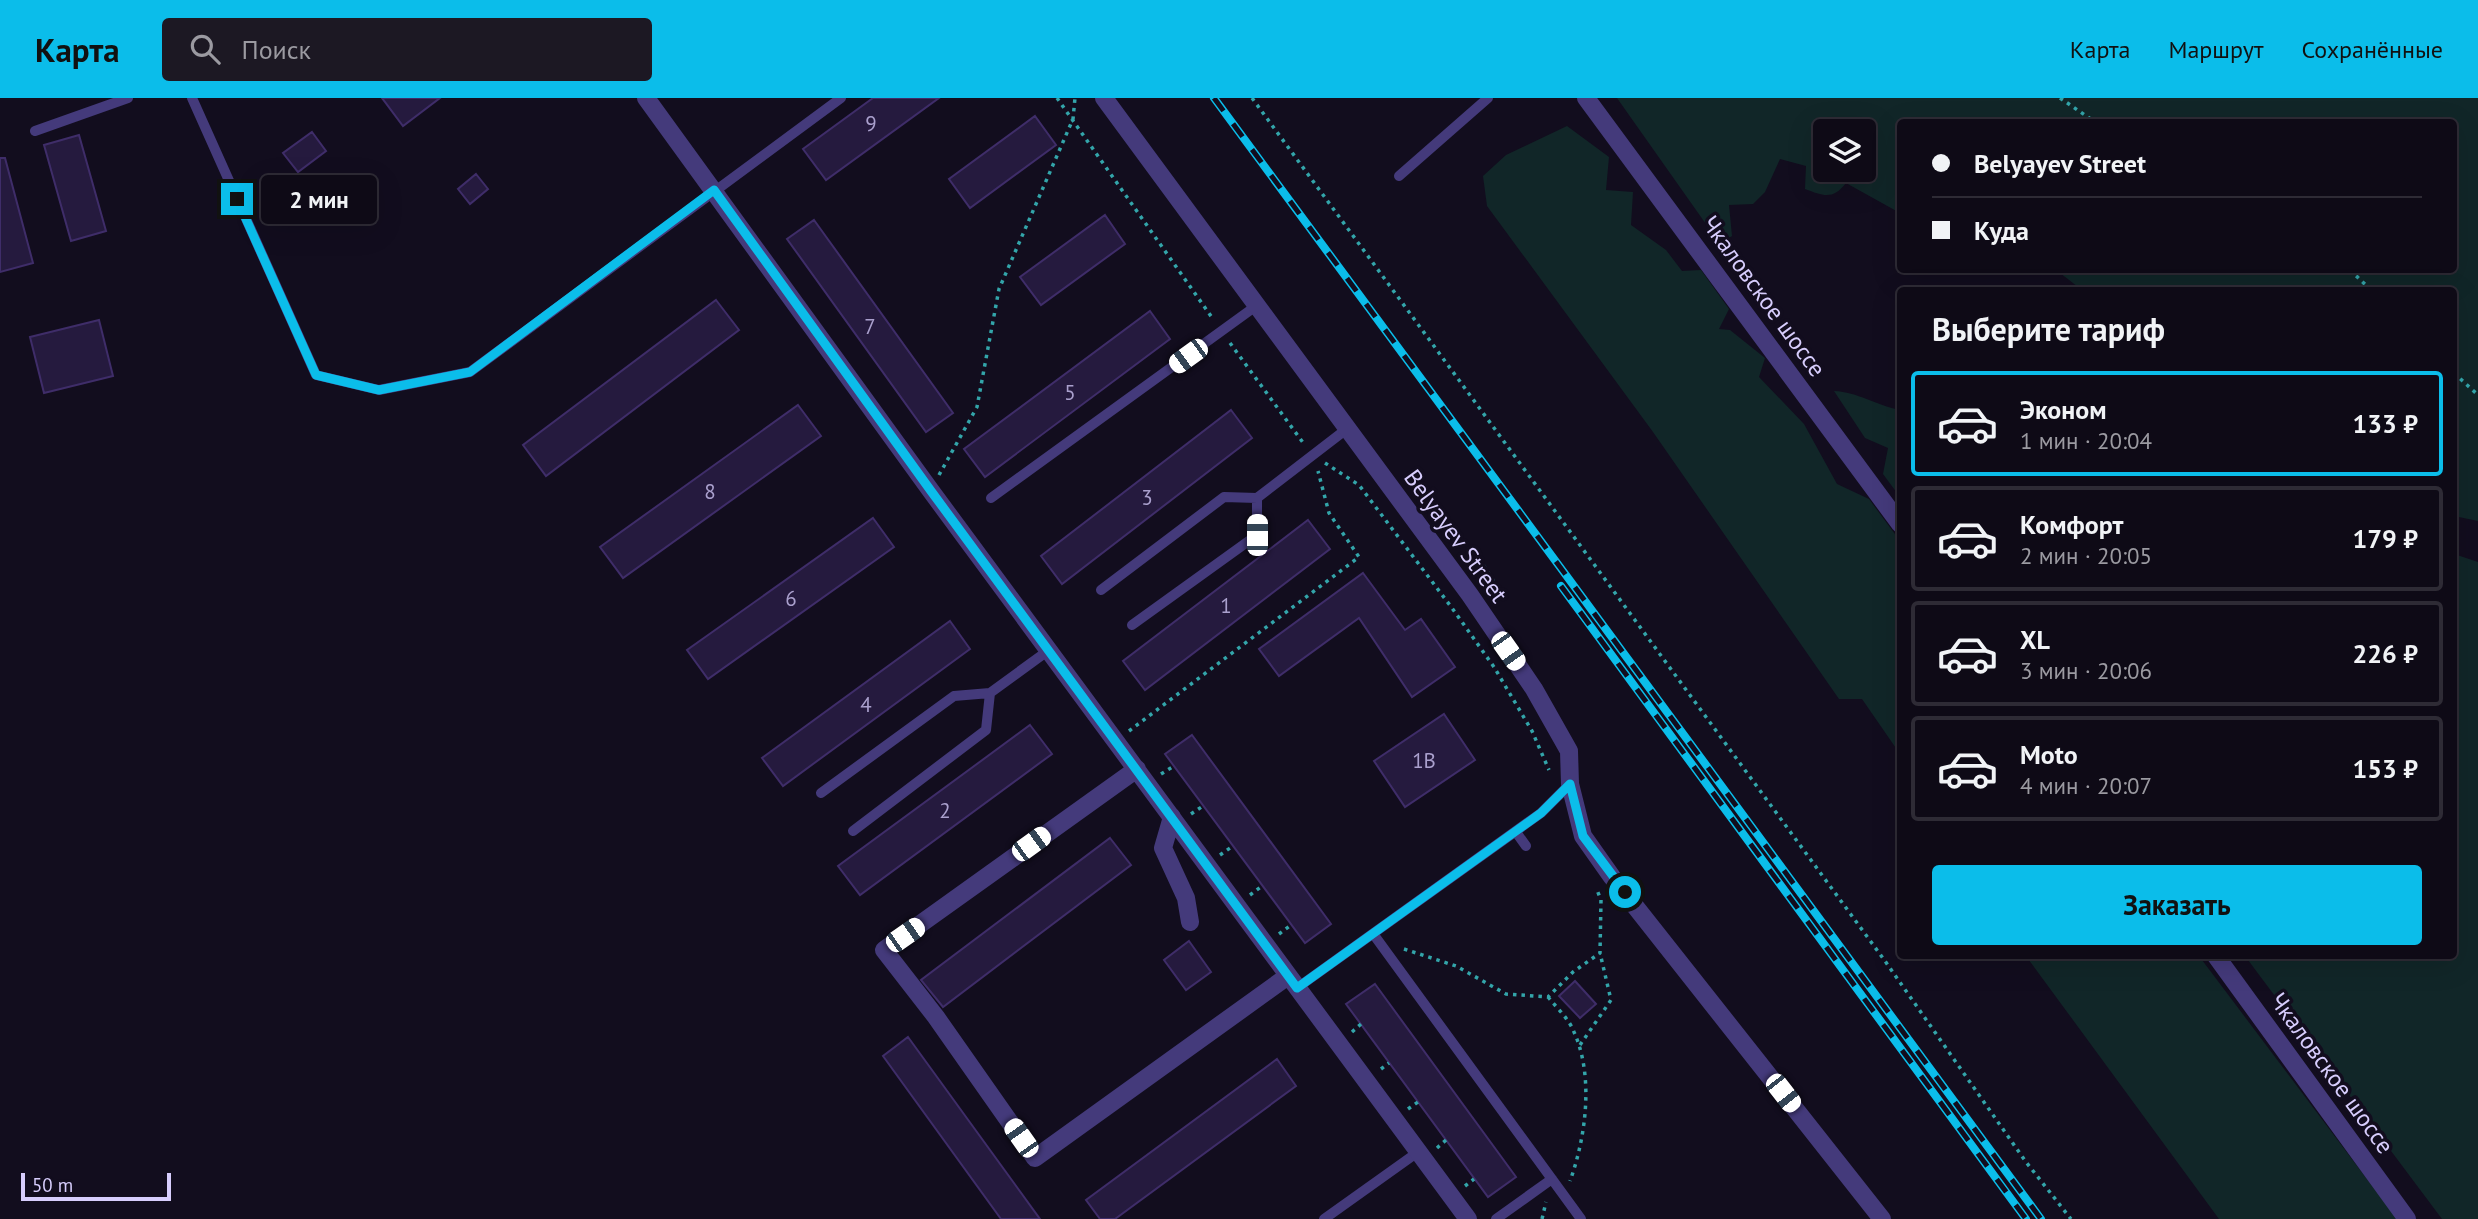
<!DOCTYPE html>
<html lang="ru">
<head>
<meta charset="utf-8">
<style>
	body { margin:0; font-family:"PT Sans",sans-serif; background:#1c1823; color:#f1f3f6; height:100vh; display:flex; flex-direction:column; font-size:26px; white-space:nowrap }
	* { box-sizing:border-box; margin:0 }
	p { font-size:23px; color:#9b9aa1 }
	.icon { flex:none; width:38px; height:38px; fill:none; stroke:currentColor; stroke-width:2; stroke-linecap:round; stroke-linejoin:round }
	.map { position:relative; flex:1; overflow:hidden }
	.details { position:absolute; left:1897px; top:189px; width:560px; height:672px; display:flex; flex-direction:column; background:#0e0a16; border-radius:7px; box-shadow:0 7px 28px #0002,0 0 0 2px #2e2b35 }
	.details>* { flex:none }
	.top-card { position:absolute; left:1897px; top:21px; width:560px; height:154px; border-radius:7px; box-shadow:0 7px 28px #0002,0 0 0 2px #2e2b35; display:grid; align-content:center; height:154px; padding:0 35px; background:#0e0a16 }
	.fabs { position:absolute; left:1813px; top:21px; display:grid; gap:14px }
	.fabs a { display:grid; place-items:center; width:63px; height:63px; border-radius:7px; background:#0e0a16; box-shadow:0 7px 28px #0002,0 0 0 2px #2e2b35; font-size:35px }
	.scale { position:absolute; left:21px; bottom:18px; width:150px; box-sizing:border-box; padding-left:7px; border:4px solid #d7cdfd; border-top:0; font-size:19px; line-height:24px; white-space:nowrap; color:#d7cdfd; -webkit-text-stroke:5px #120d1e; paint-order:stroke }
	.end { position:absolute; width:32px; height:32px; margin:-16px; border:9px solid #0bbdea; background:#111; box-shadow:0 0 0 4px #111 }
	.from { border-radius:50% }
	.bubble { position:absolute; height:49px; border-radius:7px; background:#0e0a16; box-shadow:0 7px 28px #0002,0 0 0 2px #2e2b35; font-size:23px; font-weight:600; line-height:49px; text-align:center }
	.car { position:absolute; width:21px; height:42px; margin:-21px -10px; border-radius:9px; box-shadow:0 0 5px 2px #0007; background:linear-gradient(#fff 24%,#345 0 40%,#fff 0 76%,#345 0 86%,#fff 0) }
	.top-card b { display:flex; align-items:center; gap:24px; height:66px; font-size:26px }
	.top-card b+b { border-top:2px solid #2e2b35 }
	.top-card i { width:18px; height:18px; background:#f1f3f6 }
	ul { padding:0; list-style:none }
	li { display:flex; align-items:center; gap:21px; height:105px; margin:0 14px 10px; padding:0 21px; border:4px solid #2e2b35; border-radius:7px }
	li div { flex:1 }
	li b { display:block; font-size:26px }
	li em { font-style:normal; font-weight:600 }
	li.selected { border-color:#0bbdea }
	li>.icon { width:63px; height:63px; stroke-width:1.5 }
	h2 { padding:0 35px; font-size:32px; line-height:84px }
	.button { display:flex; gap:14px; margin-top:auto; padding:14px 35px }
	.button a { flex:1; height:80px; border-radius:7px; background:#0bbdea; color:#111; font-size:28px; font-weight:600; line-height:80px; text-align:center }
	header { display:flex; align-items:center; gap:42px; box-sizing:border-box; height:98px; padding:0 35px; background:#0bbdea; color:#111 }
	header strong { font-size:33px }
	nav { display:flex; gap:38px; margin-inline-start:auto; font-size:24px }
	.search { width:490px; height:63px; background:#1c1823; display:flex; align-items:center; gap:18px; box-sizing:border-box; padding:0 24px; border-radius:7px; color:#9b9aa1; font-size:26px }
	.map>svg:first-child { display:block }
	.green { fill:#112628; fill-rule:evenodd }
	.building { fill:#251a3e; stroke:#3f2d69; stroke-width:2 }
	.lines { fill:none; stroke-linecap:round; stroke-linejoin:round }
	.path { stroke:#33a5aa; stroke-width:3.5; stroke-dasharray:3.5 5; stroke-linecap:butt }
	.service { stroke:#443a7b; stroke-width:10 }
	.minor { stroke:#443a7b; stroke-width:18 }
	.tertiary { stroke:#443a7b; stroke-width:18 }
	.rail-casing { stroke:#0bbdea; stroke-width:8 }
	.rail { stroke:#120d1e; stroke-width:5; stroke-dasharray:16; stroke-linecap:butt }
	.route { stroke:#0bbdea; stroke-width:9 }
	.labels { text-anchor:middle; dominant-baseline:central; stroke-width:7; stroke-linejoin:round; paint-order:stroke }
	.number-label { font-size:21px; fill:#aaa0cd }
	.street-label { font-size:24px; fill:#d7cdfd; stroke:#120d1e }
</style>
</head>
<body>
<header>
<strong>Карта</strong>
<div class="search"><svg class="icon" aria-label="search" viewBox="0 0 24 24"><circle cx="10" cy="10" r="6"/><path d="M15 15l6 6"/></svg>Поиск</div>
<nav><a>Карта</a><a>Маршрут</a><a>Сохранённые</a></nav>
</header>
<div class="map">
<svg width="2478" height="1121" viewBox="0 0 2478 1121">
	<rect width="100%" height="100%" fill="#120d1e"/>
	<path class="green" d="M 1617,0 L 2478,0 L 2478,423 L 2454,418 L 2454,192 L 2082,192 L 2060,175 L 2044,172 L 2454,172 L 2454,24 L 1900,24 L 1900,115 L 1846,85 C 1833,102 1824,98 1805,91 L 1806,68 L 1780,61 L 1765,94 L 1753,106 L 1729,107 L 1732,138 L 1720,146 ZM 1825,33 L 1864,33 L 1864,72 L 1825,72 Z
		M 1567,28 L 1609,59 L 1606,92 L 1633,94 L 1631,127 L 1666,152 L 1682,173 L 1701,172 L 1729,211 L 1719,231 L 1730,232 L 1765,260 L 1759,279 L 1804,326 L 1837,386 L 1869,401 L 1900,443 L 1900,656 L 1862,601 L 1839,601 L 1653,334 L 1487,108 L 1483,78 L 1506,57 Z
		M 1834,293 C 1858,294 1875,307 1900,312 L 1900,399 L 1883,376 L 1888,350 L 1865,340 Z
		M 2454,456 L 2478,464 L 2478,1121 L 2442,1121 L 2245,858 L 2454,858 Z
		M 2026,858 L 2199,858 L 2397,1121 L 2219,1121 Z"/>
	<path class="building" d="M 382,0 L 440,0 L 403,28 Z
		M 873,0 L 939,0 L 826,82 L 803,51 Z
		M 1035,18 L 1056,47 L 970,110 L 949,81 Z
		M 312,34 L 326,53 L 298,74 L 283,55 Z
		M 79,37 L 106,133 L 71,143 L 44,47 Z
		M 0,60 L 5,60 L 33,165 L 0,174 Z
		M 476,76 L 488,91 L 470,106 L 458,91 Z
		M 1105,117 L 1125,146 L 1041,207 L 1020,179 Z
		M 814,122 L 953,315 L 926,334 L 787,141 Z
		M 716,202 L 739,232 L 546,378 L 523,347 Z
		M 1150,213 L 1170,241 L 985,379 L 964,351 Z
		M 99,222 L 113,278 L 44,295 L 30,239 Z
		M 798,307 L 821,338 L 623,480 L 600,449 Z
		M 1231,312 L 1252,340 L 1062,486 L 1041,458 Z
		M 873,420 L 894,449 L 708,581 L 687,552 Z
		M 1308,422 L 1330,451 L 1145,592 L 1123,563 Z
		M 1363,475 L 1405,532 L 1421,521 L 1455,569 L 1412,599 L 1359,520 L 1279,578 L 1259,551 Z
		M 950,523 L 970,551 L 783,688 L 762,660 Z
		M 1444,616 L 1475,662 L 1405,709 L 1374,663 Z
		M 1030,627 L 1052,656 L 860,797 L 838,768 Z
		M 1192,637 L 1331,826 L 1305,845 L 1165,656 Z
		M 1110,740 L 1131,767 L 943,909 L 921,882 Z
		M 1189,843 L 1211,874 L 1186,892 L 1164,862 Z
		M 1575,883 L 1596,906 L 1580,920 L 1559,898 Z
		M 1375,886 L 1516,1079 L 1488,1099 L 1346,906 Z
		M 908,939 L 1040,1121 L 1001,1121 L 883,958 Z
		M 1277,961 L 1296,988 L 1115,1121 L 1100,1121 L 1086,1102 Z"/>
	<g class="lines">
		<path class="path" d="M 1057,0 L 1213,221
			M 1252,0 L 1885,863 L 2026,1064 L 2071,1121
			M 2060,0 L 2095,24
			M 2350,172 L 2371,192
			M 1230,245 L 1304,346
			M 2454,275 L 2478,297
			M 1325,365 L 1359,387 L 1452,510 L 1494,569 L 1532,633 L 1549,672
			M 939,377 L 977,309 L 999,191 L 1073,21 L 1075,0
			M 1474,453 L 1493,482 L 1485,487
			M 1129,633 L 1359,459 L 1329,415 L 1318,373
			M 1161,676 L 1174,668
			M 1191,716 L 1203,708
			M 1220,757 L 1233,748
			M 1250,797 L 1262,788
			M 1279,836 L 1291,827
			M 1404,851 L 1456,868 L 1506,896 L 1548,899 L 1573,874 L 1600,855 L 1601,802 L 1597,792
			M 1548,899 C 1557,910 1569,921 1574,934 C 1594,978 1586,1039 1570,1083
			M 1352,934 L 1361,926
			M 1580,947 L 1611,902 L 1600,855
			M 1381,971 L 1389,965
			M 1408,1011 L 1418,1004
			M 1437,1050 L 1446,1042
			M 1465,1088 L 1474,1081
			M 1542,1121 L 1546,1104"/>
		<path class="service" d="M 192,0 L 316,277 L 379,292 L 470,274 L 841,0
			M 35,33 L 128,0
			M 1399,78 L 1488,0
			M 991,400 L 1256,208
			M 1101,492 L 1224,399 L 1257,400
			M 1132,527 L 1257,437 L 1257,400 L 1348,330
			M 821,695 L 954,598 L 990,595 L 1049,552
			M 853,733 L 986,632 L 990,595
			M 1516,734 L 1526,748
			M 1374,837 L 1581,1121
			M 1297,890 L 1541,715 L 1570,686
			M 1324,1121 L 1418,1054
			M 1496,1121 L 1552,1081"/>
		<path class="minor" d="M 646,0 L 931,393 L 1468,1121
			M 1137,671 L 884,852 L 936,919 L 1035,1060 L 1288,878
			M 1570,686 L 1583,738 L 1612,779 L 1882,1121
			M 1172,719 L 1163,750 L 1186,800 L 1190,824"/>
		<path class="tertiary" d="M 1104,0 L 1470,497 L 1534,591 L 1569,653 L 1570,686
			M 1586,0 L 1900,426
			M 2216,858 L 2407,1121"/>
		<g class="rail-casing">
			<path id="rail" d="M 1214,0 L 2041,1121
				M 1561,488 L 2026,1121"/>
		</g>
		<use href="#rail" class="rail"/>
	</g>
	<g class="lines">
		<path class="route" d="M 237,101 L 316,277 L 379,292 L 470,274 L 714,92 L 931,393 L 1297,890 L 1541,715 L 1570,686 L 1583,738 L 1625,794"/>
	</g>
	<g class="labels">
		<g class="number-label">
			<text x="871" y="25">9</text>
			<text x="870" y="228">7</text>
			<text x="1070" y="294">5</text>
			<text x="710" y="393">8</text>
			<text x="1147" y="399">3</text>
			<text x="791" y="500">6</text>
			<text x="1226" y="507">1</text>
			<text x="866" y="606">4</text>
			<text x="1424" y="662">1В</text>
			<text x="945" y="712">2</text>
		</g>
		<g class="street-label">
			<text transform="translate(1764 198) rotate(54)">Чкаловское шоссе</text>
			<text transform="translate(1456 438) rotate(54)">Belyayev Street</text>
			<text transform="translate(2332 975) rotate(54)">Чкаловское шоссе</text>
		</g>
	</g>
</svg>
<div class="fabs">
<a><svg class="icon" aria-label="layers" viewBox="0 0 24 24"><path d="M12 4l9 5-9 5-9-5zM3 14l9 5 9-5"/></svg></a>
</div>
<div class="scale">50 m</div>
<i class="end from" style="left:1625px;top:794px"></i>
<i class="end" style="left:237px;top:101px"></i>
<div class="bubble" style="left:261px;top:77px;width:116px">2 мин</div>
<i class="car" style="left:1188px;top:258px;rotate:234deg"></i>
<i class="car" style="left:1257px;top:437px;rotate:0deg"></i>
<i class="car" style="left:1508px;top:553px;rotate:145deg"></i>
<i class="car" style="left:1031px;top:746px;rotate:54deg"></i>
<i class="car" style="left:905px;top:837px;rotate:55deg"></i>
<i class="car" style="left:1783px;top:995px;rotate:142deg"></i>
<i class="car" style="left:1021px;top:1040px;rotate:325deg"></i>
<div class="top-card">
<b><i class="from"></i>Belyayev Street</b>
<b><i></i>Куда</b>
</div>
<section class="details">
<h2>Выберите тариф</h2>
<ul>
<li class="selected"><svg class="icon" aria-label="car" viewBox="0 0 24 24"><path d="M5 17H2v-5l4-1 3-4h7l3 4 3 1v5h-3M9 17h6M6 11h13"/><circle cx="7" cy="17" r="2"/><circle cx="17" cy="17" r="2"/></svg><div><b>Эконом</b><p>1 мин · 20:04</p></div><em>133 ₽</em></li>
<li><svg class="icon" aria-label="car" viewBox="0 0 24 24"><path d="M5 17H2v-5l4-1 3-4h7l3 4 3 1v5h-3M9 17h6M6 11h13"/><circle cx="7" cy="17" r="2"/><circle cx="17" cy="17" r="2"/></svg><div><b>Комфорт</b><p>2 мин · 20:05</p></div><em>179 ₽</em></li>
<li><svg class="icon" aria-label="car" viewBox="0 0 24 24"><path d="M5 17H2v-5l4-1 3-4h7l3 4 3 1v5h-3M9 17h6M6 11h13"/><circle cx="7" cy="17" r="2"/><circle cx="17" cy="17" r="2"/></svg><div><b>XL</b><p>3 мин · 20:06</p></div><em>226 ₽</em></li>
<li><svg class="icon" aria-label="car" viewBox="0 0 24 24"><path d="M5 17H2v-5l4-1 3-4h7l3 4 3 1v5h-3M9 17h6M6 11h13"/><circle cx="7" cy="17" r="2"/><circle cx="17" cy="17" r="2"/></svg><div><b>Moto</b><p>4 мин · 20:07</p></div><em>153 ₽</em></li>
</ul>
<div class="button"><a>Заказать</a></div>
</section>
</div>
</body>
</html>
